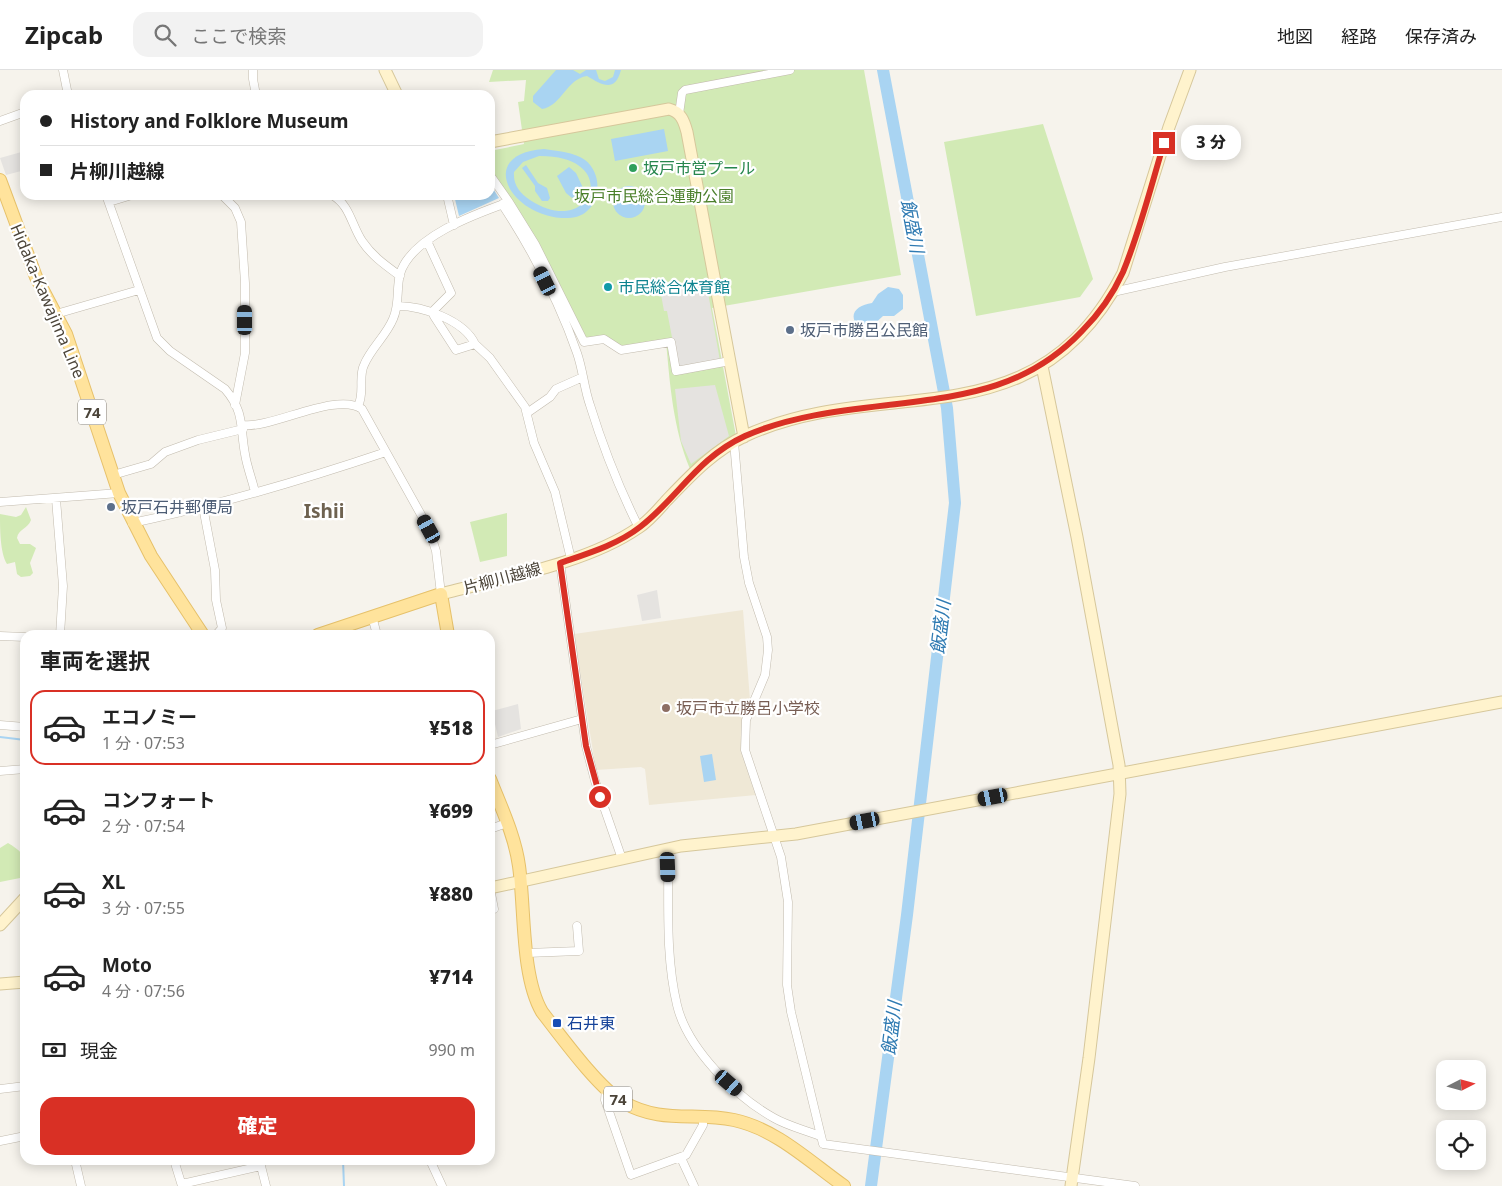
<!DOCTYPE html>
<html lang="ja">
<head>
<meta charset="utf-8">
<style>
	body { margin:0; font-family:"Noto Sans","Noto Sans JP",sans-serif; background:#f2f2f2; color:#222; height:100vh; display:flex; flex-direction:column; font-size:19px; white-space:nowrap }
	* { box-sizing:border-box; margin:0 }
	p { font-size:16px; color:#767676 }
	.icon { flex:none; width:28px; height:28px; fill:none; stroke:currentColor; stroke-width:2; stroke-linecap:round; stroke-linejoin:round }
	.map { position:relative; flex:1; overflow:hidden }
	.sheet { position:absolute; left:20px; top:560px; width:475px; height:535px; display:flex; flex-direction:column; background:#fff; border-radius:15px; box-shadow:0 2px 12px #0003 }
	.sheet>* { flex:none }
	.hud { position:absolute; left:20px; top:20px; width:475px; height:110px; border-radius:15px; box-shadow:0 2px 12px #0003; display:grid; align-content:center; height:110px; padding:0 20px; background:#fff }
	.needle { width:32px; rotate:84deg }
	.buttons { position:absolute; left:1436px; top:990px; display:grid; gap:10px }
	.buttons a { display:grid; place-items:center; width:50px; height:50px; border-radius:10px; background:#fff; box-shadow:0 2px 12px #0003; font-size:25px }
	.end { position:absolute; width:22px; height:22px; margin:-11px; border:6px solid #d93025; background:#fff; box-shadow:0 0 0 2px #fff }
	.from { border-radius:50% }
	.bubble { position:absolute; height:35px; border-radius:15px; background:#fff; box-shadow:0 2px 12px #0003; font-size:16px; font-weight:800; line-height:35px; text-align:center }
	.car { position:absolute; width:15px; height:30px; margin:-15px -8px; border-radius:6px; box-shadow:0 0 4px 1px #0007; background:linear-gradient(#222 24%,#8ab4d8 0 40%,#222 0 76%,#8ab4d8 0 86%,#222 0) }
	.hud b { display:flex; align-items:center; gap:18px; height:48px; font-size:19px }
	.hud b+b { border-top:1px solid #e0e0e0 }
	.hud i { width:12px; height:12px; background:#222 }
	ul { padding:0; list-style:none }
	li { display:flex; align-items:center; gap:15px; height:75px; margin:0 10px 8px; padding:0 10px; border:2px solid transparent; border-radius:15px }
	li div { flex:1 }
	li b { display:block; font-size:19px }
	li em { font-style:normal; font-weight:800 }
	li.current { border-color:#d93025 }
	li>.icon { width:45px; height:45px; stroke-width:1.5 }
	h2 { padding:0 20px; font-size:22px; line-height:60px }
	.pay { display:flex; align-items:center; gap:12px; height:55px; padding:0 20px; font-size:19px }
	.pay p { margin-inline-start:auto }
	.primary-button { display:flex; gap:10px; margin-top:auto; padding:10px 20px }
	.primary-button a { flex:1; height:58px; border-radius:15px; background:#d93025; color:#fff; font-size:20px; font-weight:800; line-height:58px; text-align:center }
	header { display:flex; align-items:center; gap:30px; box-sizing:border-box; height:70px; padding:0 25px; background:#fff; border-bottom:1px solid #e0e0e0 }
	header strong { font-size:24px }
	nav { display:flex; gap:28px; margin-inline-start:auto; font-size:18px }
	.search { width:350px; height:45px; background:#f2f2f2; display:flex; align-items:center; gap:12px; box-sizing:border-box; padding:0 18px; border-radius:15px; color:#767676; font-size:19px }
	.map>svg:first-child { display:block }
	.education { fill:#efe8d6 }
	.green { fill:#d2eab5 }
	.parking { fill:#e5e3e0 }
	.water { fill:#a9d4f2; fill-rule:evenodd }
	.lines { fill:none; stroke-linecap:round; stroke-linejoin:round }
	.stream { stroke:#a9d4f2; stroke-width:2 }
	.river { stroke:#a9d4f2; stroke-width:12 }
	.street-casing { stroke:#c2bbae; stroke-width:9 }
	.secondary-casing { stroke:#d6c79b; stroke-width:13 }
	.primary-casing { stroke:#e6c16a; stroke-width:14 }
	.street { stroke:#fff; stroke-width:8 }
	.secondary { stroke:#fff3cd; stroke-width:11 }
	.primary { stroke:#ffe39c; stroke-width:12 }
	.route { stroke:#d93025; stroke-width:6 }
	.leisure-dot { fill:#2e9e5b; stroke:#fff; stroke-width:2 }
	.culture-dot { fill:#0f9aa8; stroke:#fff; stroke-width:2 }
	.service-dot { fill:#5c6f8a; stroke:#fff; stroke-width:2 }
	.education-dot { fill:#8d6e63; stroke:#fff; stroke-width:2 }
	.transit-dot { fill:#1a4fb4; stroke:#fff; stroke-width:2 }
	.labels { text-anchor:middle; dominant-baseline:central; stroke-width:4.5; stroke-linejoin:round; paint-order:stroke }
	.shield { fill:#fff; stroke:#817c74; stroke-width:1 }
	.shield-label { font-size:15px; font-weight:bold; fill:#4b4439 }
	.leisure-label { font-size:16px; fill:#27864d; stroke:#fff; text-anchor:start }
	.park-label { font-size:16px; fill:#4a7f2a; stroke:#fff }
	.culture-label { font-size:16px; fill:#0d838f; stroke:#fff; text-anchor:start }
	.street-label { font-size:16px; fill:#4b4439; stroke:#fff }
	.service-label { font-size:16px; fill:#4e5e75; stroke:#fff; text-anchor:start }
	.education-label { font-size:16px; fill:#785e54; stroke:#fff; text-anchor:start }
	.transit-label { font-size:16px; fill:#164399; stroke:#fff; text-anchor:start }
	.water-label { font-size:18px; font-style:italic; fill:#2e7ab2; stroke:#fff }
	.quarter-label { font-size:19px; font-weight:bold; fill:#6e6250; stroke:#fff }
</style>
</head>
<body>
<header>
<strong>Zipcab</strong>
<div class="search"><svg class="icon" aria-label="search" viewBox="0 0 24 24"><circle cx="10" cy="10" r="6"/><path d="M15 15l6 6"/></svg>ここで検索</div>
<nav><a>地図</a><a>経路</a><a>保存済み</a></nav>
</header>
<div class="map">
<svg width="1502" height="1116" viewBox="0 0 1502 1116">
	<rect width="100%" height="100%" fill="#f6f3ec"/>
	<path class="education" d="M 743,540 L 750,630 L 743,646 L 741,669 L 743,681 L 756,725 L 649,735 L 645,699 L 641,697 L 596,700 L 574,564 Z"/>
	<path class="green" d="M 493,0 L 864,0 L 901,205 L 712,238 L 736,366 L 690,399 C 673,358 670,315 666,271 L 622,278 L 604,267 L 585,270 L 535,170 L 490,98 L 490,81 L 524,74 L 518,32 L 524,31 L 526,10 L 489,12 Z
		M 1043,54 L 1093,209 L 1080,227 L 976,246 L 944,72 Z
		M 26,437 L 31,450 C 28,459 18,459 17,468 L 20,474 L 30,474 L 36,478 L 30,493 L 33,503 L 30,506 L 21,507 L 17,504 L 15,492 L 7,494 C 0,483 0,458 0,444 L 16,447 L 21,445 Z
		M 507,443 L 507,486 L 480,492 L 470,452 Z
		M 8,773 C 26,784 29,789 20,808 L 0,812 L 0,778 Z"/>
	<path class="parking" d="M 25,81 L 25,100 L 6,105 L 0,88 Z
		M 706,211 L 720,291 L 678,299 L 667,241 L 664,241 L 660,219 Z
		M 715,315 L 729,366 L 691,394 L 681,371 L 675,319 Z
		M 657,520 L 661,548 L 642,551 L 637,525 Z
		M 518,634 L 521,659 L 498,667 L 492,641 Z"/>
	<path class="water" d="M 556,0 L 573,0 L 580,4 L 586,0 L 596,0 L 599,9 L 605,11 L 613,7 L 615,0 L 621,0 C 615,23 602,15 587,6 C 566,9 562,36 542,39 L 533,32 L 533,26 Z
		M 664,59 L 668,81 L 615,91 L 611,69 Z
		M 544,79 C 557,81 574,82 585,90 C 607,107 599,148 568,148 C 511,149 474,84 544,79 ZM 539,86 C 624,85 592,171 530,130 C 520,123 513,115 514,102 L 523,92 Z
		M 526,95 L 538,113 L 547,118 L 550,128 L 548,131 L 542,131 L 535,121 L 535,116 L 522,98 Z
		M 569,97 L 576,103 L 584,120 L 572,128 L 566,123 L 557,106 Z
		M 490,114 L 499,128 L 459,146 L 454,125 L 490,125 Z
		M613 132a16 16 0 1 1 32 0a16 16 0 1 1-32 0Z
		M 888,217 L 899,219 L 903,225 L 903,239 L 894,246 L 883,246 L 871,257 L 860,258 C 846,245 857,235 872,233 L 878,224 Z
		M 712,684 L 716,710 L 704,712 L 700,686 Z"/>
	<g class="lines">
		<path class="stream" d="M 0,667 L 25,670
			M 343,1090 L 344,1116"/>
		<path class="river" d="M 871,1116 L 907,845 L 955,433 L 947,338 L 883,0"/>
		<g class="street-casing">
			<path id="street" d="M 63,0 L 68,25
				M 253,0 L 253,9 L 256,25
				M 679,44 L 682,23 L 685,20 L 790,0
				M 0,51 L 25,42
				M 106,125 L 157,268 L 170,281 L 225,319 C 245,342 240,358 245,384 C 247,397 252,409 255,422
				M 222,125 L 235,138 L 241,152 L 245,213 L 245,283 L 235,335
				M 332,125 C 350,135 351,154 362,171 C 372,186 385,195 400,206
				M 447,125 L 454,155
				M 109,132 L 132,125
				M 509,132 L 535,174 L 584,272 L 604,269 L 621,280 L 671,272 L 676,301 L 730,291
				M 502,134 C 532,180 559,231 577,283 C 583,300 584,318 590,335 C 603,377 619,418 639,458
				M 427,171 L 451,223 L 432,242 L 434,246 L 456,280 L 475,274 L 490,288 L 525,337 L 534,373 L 555,422 L 571,489
				M 1113,222 L 1225,197 L 1502,147
				M 398,236 C 422,236 464,250 475,274
				M 56,244 L 139,220
				M 358,336 C 365,323 358,307 364,295 C 371,278 386,266 393,249 C 400,234 396,219 400,204 C 411,167 475,144 509,132 L 490,105
				M 527,343 L 550,327 L 556,319 L 583,307
				M 243,355 C 271,359 337,321 362,339 L 429,459 L 436,481 L 441,524
				M 734,372 L 744,487 L 749,513 L 767,567 L 768,580 L 765,605 L 746,650 L 745,680 L 781,787 L 788,832 L 787,915 L 791,942 L 823,1074 L 1135,1116
				M 113,405 L 151,394 L 165,382 L 198,370 L 243,359
				M 56,429 L 63,516 L 60,565
				M 0,432 L 119,423
				M 203,437 L 215,500 L 216,530 L 222,558 L 216,565
				M 132,453 C 219,435 303,410 386,382
				M 560,493 L 586,676 L 595,711 L 622,789
				M 372,546 L 377,565
				M 0,566 L 25,567
				M 0,655 L 25,657
				M 490,675 L 582,649
				M 0,701 L 25,699
				M 490,759 L 507,753
				M 668,780 C 669,831 665,885 677,935 C 687,978 736,1027 774,1048 C 788,1056 805,1060 820,1066
				M 490,818 L 494,839
				M 527,883 L 579,881 L 577,856
				M 0,1019 L 25,1016
				M 606,1019 L 605,1030 L 631,1105 L 686,1085 L 703,1055 L 703,1047
				M 0,1071 L 25,1066
				M 681,1088 L 694,1116
				M 75,1090 L 81,1116
				M 174,1090 L 182,1116
				M 430,1090 L 442,1116
				M 182,1114 L 261,1096 L 266,1116"/>
		</g>
		<g class="secondary-casing">
			<path id="secondary" d="M 385,0 L 397,25
				M 490,72 L 669,39 C 681,42 684,51 687,62 L 744,367
				M 1042,296 L 1077,467 L 1119,695 L 1120,724 L 1089,988 L 1071,1116
				M 441,524 C 502,508 586,494 638,458 C 649,451 658,440 666,431 C 690,406 713,381 745,366 C 885,302 1033,377 1123,203 L 1169,57 L 1190,0
				M 490,818 L 681,776 L 796,764 L 1502,632
				M 0,855 L 25,828
				M 0,914 L 25,912"/>
		</g>
		<g class="primary-casing">
			<path id="primary" d="M 0,110 L 36,207 L 66,264 L 119,423 L 151,486 L 203,565
				M 318,565 L 441,524 L 448,565
				M 490,709 C 501,737 515,766 519,796 C 525,838 521,906 542,942 C 560,965 599,1019 623,1032 C 661,1054 694,1042 734,1050 C 776,1059 810,1092 844,1116"/>
		</g>
		<use href="#street" class="street"/>
		<use href="#secondary" class="secondary"/>
		<use href="#primary" class="primary"/>
	</g>
	<g class="lines">
		<path class="route" d="M 600,727 L 586,676 L 560,493 C 586,484 617,475 640,457 C 678,428 697,388 745,366 C 793,345 846,340 897,334 C 969,325 1029,317 1082,261 C 1099,244 1113,224 1123,202 C 1140,161 1151,116 1164,73"/>
	</g>
	<circle class="leisure-dot" cx="633" cy="98" r="5"/>
	<circle class="culture-dot" cx="608" cy="217" r="5"/>
	<g class="service-dot">
		<circle cx="790" cy="260" r="5"/>
		<circle cx="111" cy="437" r="5"/>
	</g>
	<circle class="education-dot" cx="666" cy="638" r="5"/>
	<rect class="transit-dot" x="552" y="948" width="10" height="10" rx="2.5"/>
	<g class="labels">
		<g class="shield">
			<rect x="78" y="329.5" width="28" height="25" rx="4"/>
			<rect x="604" y="1016.5" width="28" height="25" rx="4"/>
		</g>
		<g class="shield-label">
			<text x="92" y="342">74</text>
			<text x="618" y="1029">74</text>
		</g>
		<g class="leisure-label">
			<text x="643" y="98">坂戸市営プール</text>
		</g>
		<g class="park-label">
			<text x="654" y="126">坂戸市民総合運動公園</text>
		</g>
		<g class="culture-label">
			<text x="618" y="217">市民総合体育館</text>
		</g>
		<g class="street-label">
			<text transform="translate(48 231) rotate(67)">Hidaka-Kawajima Line</text>
			<text transform="translate(502 508) rotate(-15)">片柳川越線</text>
		</g>
		<g class="service-label">
			<text x="800" y="260">坂戸市勝呂公民館</text>
			<text x="121" y="437">坂戸石井郵便局</text>
		</g>
		<g class="education-label">
			<text x="676" y="638">坂戸市立勝呂小学校</text>
		</g>
		<g class="transit-label">
			<text x="567" y="953">石井東</text>
		</g>
		<g class="water-label">
			<text transform="translate(913 156) rotate(79)">飯盛川</text>
			<text transform="translate(940 557) rotate(-83)">飯盛川</text>
			<text transform="translate(891 958) rotate(-83)">飯盛川</text>
		</g>
		<g class="quarter-label">
			<text x="324" y="441">Ishii</text>
		</g>
	</g>
</svg>
<div class="buttons">
<a><svg class="needle" viewBox="-14 -14 28 28"><path d="M0-13l5 13h-10z" fill="#e53935"/><path d="M0 13l5-13h-10z" fill="#767676"/></svg></a>
<a><svg class="icon" aria-label="locate" viewBox="0 0 24 24"><circle cx="12" cy="12" r="6"/><path d="M12 2v4M12 18v4M2 12h4M18 12h4"/></svg></a>
</div>
<i class="end from" style="left:600px;top:727px"></i>
<i class="end" style="left:1164px;top:73px"></i>
<div class="bubble" style="left:1181px;top:55px;width:60px">3 分</div>
<i class="car" style="left:545px;top:211px;rotate:334deg"></i>
<i class="car" style="left:245px;top:250px;rotate:0deg"></i>
<i class="car" style="left:429px;top:459px;rotate:331deg"></i>
<i class="car" style="left:993px;top:727px;rotate:259deg"></i>
<i class="car" style="left:865px;top:751px;rotate:259deg"></i>
<i class="car" style="left:668px;top:797px;rotate:178deg"></i>
<i class="car" style="left:729px;top:1013px;rotate:131deg"></i>
<div class="hud">
<b><i class="from"></i>History and Folklore Museum</b>
<b><i></i>片柳川越線</b>
</div>
<section class="sheet">
<h2>車両を選択</h2>
<ul>
<li class="current"><svg class="icon" aria-label="car" viewBox="0 0 24 24"><path d="M5 17H2v-5l4-1 3-4h7l3 4 3 1v5h-3M9 17h6M6 11h13"/><circle cx="7" cy="17" r="2"/><circle cx="17" cy="17" r="2"/></svg><div><b>エコノミー</b><p>1 分 · 07:53</p></div><em>¥518</em></li>
<li><svg class="icon" aria-label="car" viewBox="0 0 24 24"><path d="M5 17H2v-5l4-1 3-4h7l3 4 3 1v5h-3M9 17h6M6 11h13"/><circle cx="7" cy="17" r="2"/><circle cx="17" cy="17" r="2"/></svg><div><b>コンフォート</b><p>2 分 · 07:54</p></div><em>¥699</em></li>
<li><svg class="icon" aria-label="car" viewBox="0 0 24 24"><path d="M5 17H2v-5l4-1 3-4h7l3 4 3 1v5h-3M9 17h6M6 11h13"/><circle cx="7" cy="17" r="2"/><circle cx="17" cy="17" r="2"/></svg><div><b>XL</b><p>3 分 · 07:55</p></div><em>¥880</em></li>
<li><svg class="icon" aria-label="car" viewBox="0 0 24 24"><path d="M5 17H2v-5l4-1 3-4h7l3 4 3 1v5h-3M9 17h6M6 11h13"/><circle cx="7" cy="17" r="2"/><circle cx="17" cy="17" r="2"/></svg><div><b>Moto</b><p>4 分 · 07:56</p></div><em>¥714</em></li>
</ul>
<div class="pay"><svg class="icon" aria-label="cash" viewBox="0 0 24 24"><path d="M3 7h18v10H3z"/><circle cx="12" cy="12" r="2"/></svg>現金<p>990 m</p></div>
<div class="primary-button"><a>確定</a></div>
</section>
</div>
</body>
</html>
